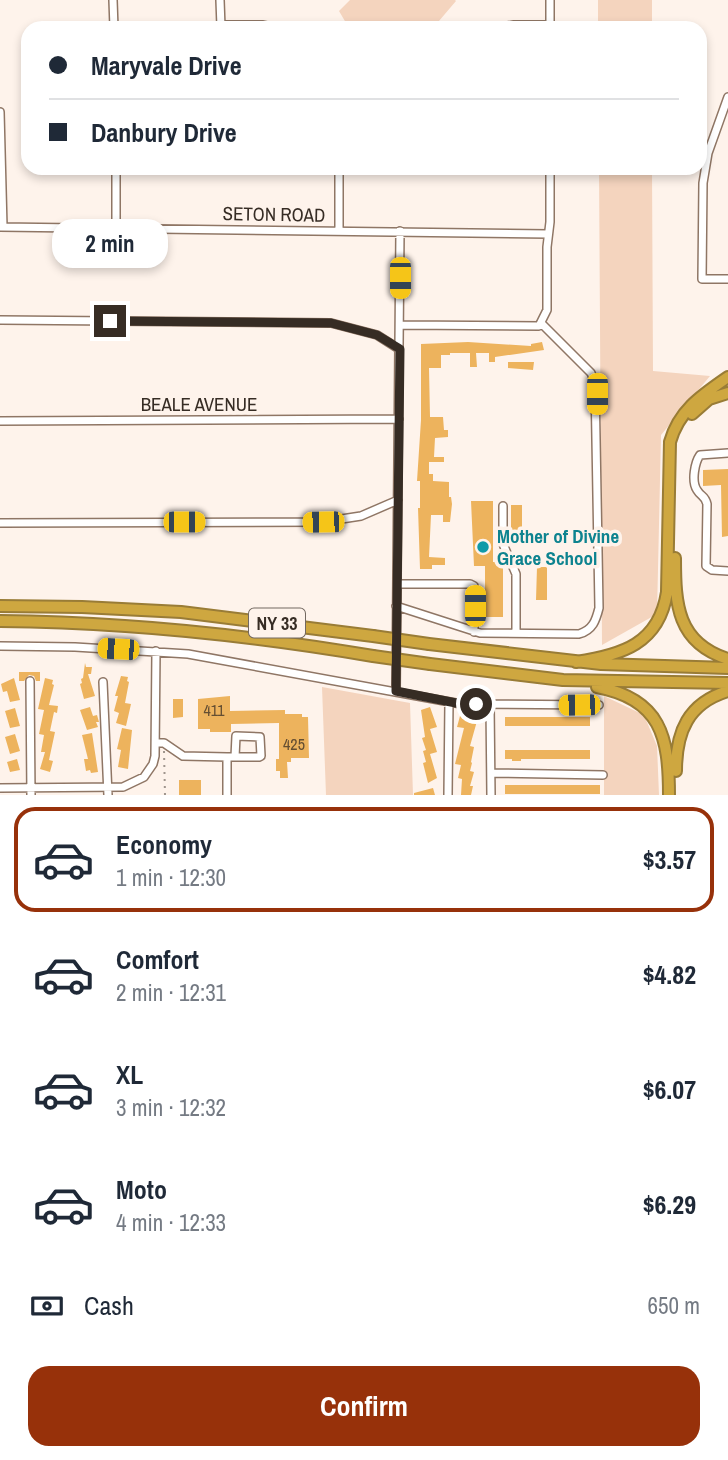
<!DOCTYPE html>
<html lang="en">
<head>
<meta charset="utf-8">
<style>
	body { margin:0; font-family:"Archivo Narrow",sans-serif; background:#f6f6f7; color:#1f2937; height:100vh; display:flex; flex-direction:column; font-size:26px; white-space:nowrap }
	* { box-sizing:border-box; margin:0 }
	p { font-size:23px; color:#747a83 }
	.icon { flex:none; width:38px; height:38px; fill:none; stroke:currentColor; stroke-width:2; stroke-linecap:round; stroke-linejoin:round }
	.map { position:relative; height:795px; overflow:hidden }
	.details { display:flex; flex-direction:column; background:#fff; flex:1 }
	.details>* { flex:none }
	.hud { position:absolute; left:21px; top:21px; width:686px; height:154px; border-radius:21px; box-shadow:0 4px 10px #0003; display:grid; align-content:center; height:154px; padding:0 28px; background:#fff }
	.end { position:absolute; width:32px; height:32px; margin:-16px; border:9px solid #362c24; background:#fff; box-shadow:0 0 0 4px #fff }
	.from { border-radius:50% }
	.bubble { position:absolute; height:49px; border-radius:21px; background:#fff; box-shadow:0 4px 10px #0003; font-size:23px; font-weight:700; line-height:49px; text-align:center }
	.car { position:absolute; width:21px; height:42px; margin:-21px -10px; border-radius:9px; box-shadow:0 0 5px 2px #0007; background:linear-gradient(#f5c518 24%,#345 0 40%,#f5c518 0 76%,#345 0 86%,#f5c518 0) }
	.hud b { display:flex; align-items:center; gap:24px; height:66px; font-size:26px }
	.hud b+b { border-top:2px solid #e0e1e3 }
	.hud i { width:18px; height:18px; background:#1f2937 }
	ul { padding:12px 0 0; list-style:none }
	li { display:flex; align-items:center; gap:21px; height:105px; margin:0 14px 10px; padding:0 14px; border:4px solid transparent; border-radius:21px }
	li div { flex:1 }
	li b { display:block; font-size:26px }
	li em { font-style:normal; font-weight:700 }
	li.active { border-color:#97310a }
	li>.icon { width:63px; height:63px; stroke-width:1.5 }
	.pay { display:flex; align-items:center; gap:18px; height:77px; padding:0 28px; font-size:26px }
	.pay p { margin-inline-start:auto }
	.cta { display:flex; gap:14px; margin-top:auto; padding:14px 28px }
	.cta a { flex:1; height:80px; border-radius:21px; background:#97310a; color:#fff; font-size:28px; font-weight:700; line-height:80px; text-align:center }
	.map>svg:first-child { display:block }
	.green { fill:#f4d4be }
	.building { fill:#edb35d }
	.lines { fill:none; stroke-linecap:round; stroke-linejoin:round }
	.minor-casing { stroke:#8f7665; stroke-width:10 }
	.highway-casing { stroke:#997c36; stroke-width:14 }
	.path { stroke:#9f958d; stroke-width:2; stroke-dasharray:2 5; stroke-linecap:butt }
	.minor { stroke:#fff; stroke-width:7 }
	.highway { stroke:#cea740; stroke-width:10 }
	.highway-bridge-casing { stroke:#997c36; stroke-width:14; stroke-linecap:butt }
	.highway-bridge { stroke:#cea740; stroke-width:10 }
	.route { stroke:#362c24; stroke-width:9 }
	.culture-dot { fill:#0f9aa8; stroke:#fef3eb; stroke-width:2.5 }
	.labels { text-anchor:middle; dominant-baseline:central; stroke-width:7; stroke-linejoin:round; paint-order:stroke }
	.number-label { font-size:16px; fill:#644e32 }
	.shield { fill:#fef3eb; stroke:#726860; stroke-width:2 }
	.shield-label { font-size:18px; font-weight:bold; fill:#362c24 }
	.street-label { font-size:19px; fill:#362c24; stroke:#fef3eb }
	.culture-label { font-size:19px; font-weight:bold; fill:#0d838f; stroke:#fef3eb; text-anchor:start }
</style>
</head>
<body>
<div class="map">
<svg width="728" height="795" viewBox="0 0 728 795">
	<rect width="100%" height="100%" fill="#fef3eb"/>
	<path class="green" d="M 350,0 L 455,0 L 456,1 L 433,28 L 349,28 L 339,11 Z
		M 598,0 L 652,0 L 652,28 L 598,28 Z
		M 599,168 L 652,168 L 653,371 L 710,376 L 661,435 L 657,614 L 602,645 Z
		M 322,687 L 410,703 L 413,795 L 326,795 Z
		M 604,696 L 644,715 L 657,746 L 659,795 L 604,795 Z"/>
	<path class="building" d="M 468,342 L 531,346 L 531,344 L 542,342 L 544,350 L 495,357 L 495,362 L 489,362 L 489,353 L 476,353 L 477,367 L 470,367 L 470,353 L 450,353 L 450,355 L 441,355 L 441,368 L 429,368 L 430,417 L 443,417 L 444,430 L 448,430 L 448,437 L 435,438 L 434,457 L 444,457 L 444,462 L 429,462 L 429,474 L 433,474 L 433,481 L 449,482 L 449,497 L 451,497 L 452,504 L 450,522 L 443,522 L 443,515 L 431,515 L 429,557 L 445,558 L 445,565 L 432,565 L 432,569 L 420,569 L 418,508 L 420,508 L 420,481 L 417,481 L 421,420 L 421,344 Z
		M 508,362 L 534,362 L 533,370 L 508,368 Z
		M 728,469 L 728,536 L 722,537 L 721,485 L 703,486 L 703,470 Z
		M 471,501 L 493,501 L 493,562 L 500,562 L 500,566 L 503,566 L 503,617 L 485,617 L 485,566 L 474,566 Z
		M 511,505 L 522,505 L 522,534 L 511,534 Z
		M 537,567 L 547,567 L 547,600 L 536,600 Z
		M 85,663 L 86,667 L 92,667 L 91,674 L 88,674 L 95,696 L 84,699 L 80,684 L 82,683 L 81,679 L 83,678 Z
		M 19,672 L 40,672 L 40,681 L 36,681 L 34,676 L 29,675 L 24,681 L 19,681 Z
		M 121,676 L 128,677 L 127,681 L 129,682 L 125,703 L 131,704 L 126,726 L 116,723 L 119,713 L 114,711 L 118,696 L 115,696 Z
		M 14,678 L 20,700 L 10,702 L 7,691 L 3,692 L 1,684 Z
		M 45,678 L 53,680 L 52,684 L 54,685 L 49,705 L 58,706 L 57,713 L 54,712 L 50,731 L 55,732 L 49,760 L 53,761 L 50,772 L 40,769 L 45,752 L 41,752 L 44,735 L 39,734 L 44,710 L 38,709 Z
		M 230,696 L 230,711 L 285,710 L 285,714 L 302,714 L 302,717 L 308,717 L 309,758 L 291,758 L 291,762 L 287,762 L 288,778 L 280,778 L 280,771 L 276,771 L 276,759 L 279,759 L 279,723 L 231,724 L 231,732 L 210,732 L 210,729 L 198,729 L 198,699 Z
		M 173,699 L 183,699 L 183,717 L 173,718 Z
		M 90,707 L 93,716 L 97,715 L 99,722 L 96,722 L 98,727 L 87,730 L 80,710 Z
		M 430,707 L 437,727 L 430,729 L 437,752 L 430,754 L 437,778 L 428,783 L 423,763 L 426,762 L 423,751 L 426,750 L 422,738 L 425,737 L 421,710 Z
		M 15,708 L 20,726 L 10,728 L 5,711 Z
		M 460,716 L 477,721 L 470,746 L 474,747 L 471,762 L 472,763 L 470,771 L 474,772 L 470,786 L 473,786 L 471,795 L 461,795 L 462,779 L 458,778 L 461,765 L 455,764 L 464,728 L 457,727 Z
		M 505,717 L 590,717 L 590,726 L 505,726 Z
		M 122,728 L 132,730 L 128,769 L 118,767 L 121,750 L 117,749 Z
		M 92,733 L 98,772 L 91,773 L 90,770 L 86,771 L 84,759 L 88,759 L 82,735 Z
		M 15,734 L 20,751 L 10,754 L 5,737 Z
		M 505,750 L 590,750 L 590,759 L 521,759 L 521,761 L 512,761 L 512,759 L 505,759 Z
		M 17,759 L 20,770 L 10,772 L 7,762 Z
		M 179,780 L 201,780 L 201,795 L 179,795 Z
		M 505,785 L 600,785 L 600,794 L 505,794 Z
		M 433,788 L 435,795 L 414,795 L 414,793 Z"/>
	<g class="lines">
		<g class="minor-casing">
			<path id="minor" d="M 113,0 L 114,28
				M 220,0 L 221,27
				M 550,0 L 550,27
				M 221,25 L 262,25 L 276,28
				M 495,28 L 514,25 L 550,25
				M 728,97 L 708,153 L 703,183 L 702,279 L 728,279
				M 0,112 L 3,227
				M 116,168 L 116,228
				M 0,227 L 548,234
				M 339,230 L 339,168
				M 0,320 L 331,323 L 377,335 L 399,349
				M 400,325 L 539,326 L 547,310 L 547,247 L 550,222 L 550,168
				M 0,421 L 399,419
				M 728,453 L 700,455 C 695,462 691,481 697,490 C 701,497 705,495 707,504 L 706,566 L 712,570 L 728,571
				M 503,506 L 503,544 L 516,574 L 516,633
				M 0,523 L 322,522 L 361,516 L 398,500
				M 397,584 L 470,584 L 474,586 L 474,632
				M 396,606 L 480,633 L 579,634 C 593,630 596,620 599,608 L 595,383 L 591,373 L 541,323
				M 0,646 L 75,647 L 188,654 L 461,704 L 599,705
				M 30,681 L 31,795
				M 103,682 L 108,795
				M 396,691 L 400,231
				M 490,705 L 491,795
				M 156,743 L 164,743 L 183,756 L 227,757 L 227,795
				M 227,757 L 259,757 L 261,756 L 260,737 L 236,736 L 235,757
				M 491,773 L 603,775
				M 0,788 L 123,787 L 144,777 L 153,764 L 155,756 L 156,651
				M 448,795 L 449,702"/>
		</g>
		<g class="highway-casing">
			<path id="highway" d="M 692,414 L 709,399 L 728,393
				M 675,558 C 675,604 677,643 728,659
				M 0,606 L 82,607 L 181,612 L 373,636
				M 0,621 C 126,622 249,635 373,656
				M 429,644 L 601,664 L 728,668
				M 576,662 C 622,655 659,644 667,592 L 670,442 C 679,410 702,395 728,377
				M 430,664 L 563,680 L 728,683
				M 597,687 C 661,699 669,737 669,795
				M 676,771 C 676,732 688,703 728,691"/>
		</g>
		<path class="path" d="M 164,751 L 165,795"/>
		<use href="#minor" class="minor"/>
		<use href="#highway" class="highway"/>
		<g class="highway-bridge-casing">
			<path id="highway-bridge" d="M 373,636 L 429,644
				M 373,656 L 430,664"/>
		</g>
		<use href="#highway-bridge" class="highway-bridge"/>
	</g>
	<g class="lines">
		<path class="route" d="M 110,321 L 331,323 L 377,335 L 400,349 L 396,691 L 461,704 L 476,704"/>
	</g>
	<circle class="culture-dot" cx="483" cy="547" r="7"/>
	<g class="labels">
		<g class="number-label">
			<text x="214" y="710">411</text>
			<text x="294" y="744">425</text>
		</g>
		<rect class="shield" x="249" y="608.5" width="56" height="29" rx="5"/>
		<g class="shield-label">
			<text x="277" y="623">NY 33</text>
		</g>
		<g class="street-label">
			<text transform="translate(274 214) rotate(1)">SETON ROAD</text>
			<text x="199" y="404">BEALE AVENUE</text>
		</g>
		<g class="culture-label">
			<text x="497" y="536">Mother of Divine<tspan x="497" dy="22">Grace School</tspan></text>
		</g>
	</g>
</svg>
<i class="end from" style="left:476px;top:704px"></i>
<i class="end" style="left:110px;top:321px"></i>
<div class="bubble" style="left:52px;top:219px;width:116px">2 min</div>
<i class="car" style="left:400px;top:278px;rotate:180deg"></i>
<i class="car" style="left:597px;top:394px;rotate:180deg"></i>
<i class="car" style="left:184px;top:522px;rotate:90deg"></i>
<i class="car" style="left:323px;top:522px;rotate:269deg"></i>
<i class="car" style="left:475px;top:606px;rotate:0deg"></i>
<i class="car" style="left:118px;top:649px;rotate:273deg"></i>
<i class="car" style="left:579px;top:705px;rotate:269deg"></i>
<div class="hud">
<b><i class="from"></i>Maryvale Drive</b>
<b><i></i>Danbury Drive</b>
</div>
</div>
<section class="details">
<ul>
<li class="active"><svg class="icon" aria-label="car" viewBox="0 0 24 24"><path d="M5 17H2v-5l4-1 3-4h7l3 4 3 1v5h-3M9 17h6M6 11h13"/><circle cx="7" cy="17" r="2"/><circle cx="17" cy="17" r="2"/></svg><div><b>Economy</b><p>1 min · 12:30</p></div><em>$3.57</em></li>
<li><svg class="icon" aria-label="car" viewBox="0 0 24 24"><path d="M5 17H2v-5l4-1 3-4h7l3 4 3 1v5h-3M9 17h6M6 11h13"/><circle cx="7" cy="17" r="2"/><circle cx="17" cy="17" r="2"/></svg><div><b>Comfort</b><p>2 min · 12:31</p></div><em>$4.82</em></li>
<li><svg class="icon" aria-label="car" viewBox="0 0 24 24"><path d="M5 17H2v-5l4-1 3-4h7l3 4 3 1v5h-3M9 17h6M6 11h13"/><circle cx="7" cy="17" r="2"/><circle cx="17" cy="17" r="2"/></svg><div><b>XL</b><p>3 min · 12:32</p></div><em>$6.07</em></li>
<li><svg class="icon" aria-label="car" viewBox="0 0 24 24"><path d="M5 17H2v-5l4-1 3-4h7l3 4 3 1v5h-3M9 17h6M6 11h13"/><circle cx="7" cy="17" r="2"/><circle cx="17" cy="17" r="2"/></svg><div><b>Moto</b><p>4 min · 12:33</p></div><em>$6.29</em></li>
</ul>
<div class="pay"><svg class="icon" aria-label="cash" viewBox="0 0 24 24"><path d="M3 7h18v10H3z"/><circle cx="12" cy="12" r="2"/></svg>Cash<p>650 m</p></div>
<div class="cta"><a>Confirm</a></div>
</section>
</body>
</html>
